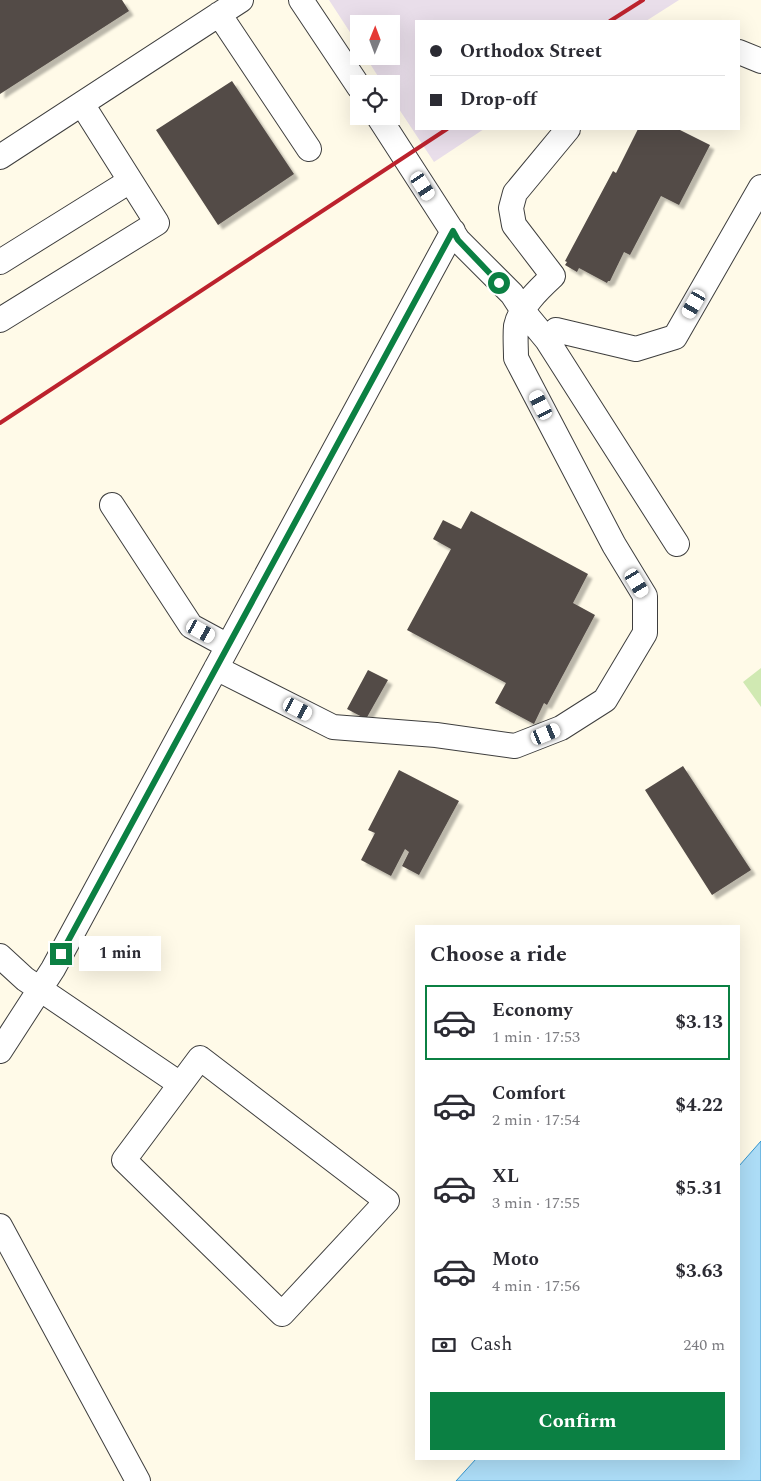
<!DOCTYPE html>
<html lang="en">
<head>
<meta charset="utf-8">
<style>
	body { margin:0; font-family:Spectral,serif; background:#f2f2f3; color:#2b2b33; height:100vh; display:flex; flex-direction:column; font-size:19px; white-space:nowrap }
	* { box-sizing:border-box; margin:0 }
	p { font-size:16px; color:#7c7c81 }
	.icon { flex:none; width:28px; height:28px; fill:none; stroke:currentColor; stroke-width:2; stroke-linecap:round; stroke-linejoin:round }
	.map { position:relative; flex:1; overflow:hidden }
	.panel { position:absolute; left:415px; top:925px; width:325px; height:535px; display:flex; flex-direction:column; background:#fff; border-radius:0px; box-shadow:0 5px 20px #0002 }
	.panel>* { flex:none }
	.banner { position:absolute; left:415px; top:20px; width:325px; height:110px; border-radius:0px; box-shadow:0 5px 20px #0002; display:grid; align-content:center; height:110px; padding:0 15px; background:#fff }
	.needle { width:32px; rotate:1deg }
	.controls { position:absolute; left:350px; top:15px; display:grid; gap:10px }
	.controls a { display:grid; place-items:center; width:50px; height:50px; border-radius:0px; background:#fff; box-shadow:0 5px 20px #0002; font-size:25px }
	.end { position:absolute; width:22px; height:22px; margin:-11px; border:6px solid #0b8043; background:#fff; box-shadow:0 0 0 2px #fff }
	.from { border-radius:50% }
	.bubble { position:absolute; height:35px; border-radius:0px; background:#fff; box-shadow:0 5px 20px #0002; font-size:16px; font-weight:700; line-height:35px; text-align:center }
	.car { position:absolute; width:15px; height:30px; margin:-15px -8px; border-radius:6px; box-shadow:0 0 4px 1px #0007; background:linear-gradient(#fff 24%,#345 0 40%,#fff 0 76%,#345 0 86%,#fff 0) }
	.banner b { display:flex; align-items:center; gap:18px; height:48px; font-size:19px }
	.banner b+b { border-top:1px solid #e1e1e2 }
	.banner i { width:12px; height:12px; background:#2b2b33 }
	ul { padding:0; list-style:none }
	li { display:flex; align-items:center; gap:15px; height:75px; margin:0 10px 8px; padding:0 5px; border:2px solid transparent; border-radius:0px }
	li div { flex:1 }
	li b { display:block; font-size:19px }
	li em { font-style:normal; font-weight:700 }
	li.active { border-color:#0b8043 }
	li>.icon { width:45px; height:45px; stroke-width:1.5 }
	h2 { padding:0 15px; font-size:22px; line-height:60px }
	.pay { display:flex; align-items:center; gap:12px; height:55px; padding:0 15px; font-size:19px }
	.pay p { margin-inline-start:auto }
	.button { display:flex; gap:10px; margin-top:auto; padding:10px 15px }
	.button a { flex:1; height:58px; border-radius:0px; background:#0b8043; color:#fff; font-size:20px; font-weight:700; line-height:58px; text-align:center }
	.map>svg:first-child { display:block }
	.industrial { fill:#e9deea }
	.green { fill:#d0e9b2 }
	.water { fill:#adddf7; stroke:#3395cf }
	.building { fill:#534b47; filter:url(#shadow) }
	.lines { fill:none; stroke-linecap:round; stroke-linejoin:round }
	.minor-casing { stroke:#3e3e3e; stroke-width:26 }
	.minor { stroke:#fff; stroke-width:24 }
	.rail { stroke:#bc222d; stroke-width:4 }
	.route { stroke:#0b8043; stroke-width:6 }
</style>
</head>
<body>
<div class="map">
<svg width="761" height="1481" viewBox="0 0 761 1481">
	<defs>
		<filter id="shadow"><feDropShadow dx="4.5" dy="4.5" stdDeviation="1" flood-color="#0004"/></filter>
	</defs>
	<rect width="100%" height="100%" fill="#fffae8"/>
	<path class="industrial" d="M 329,0 L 679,0 L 646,21 L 416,21 L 416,129 L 484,129 L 434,162 L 391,97 L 391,84 L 383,84 L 365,56 L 391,56 L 391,24 L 359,24 L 359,46 Z"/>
	<path class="green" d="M 761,668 L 761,707 L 743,682 Z"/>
	<path class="water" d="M 761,1141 L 761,1481 L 456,1481 L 476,1459 L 739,1459 L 739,1166 Z"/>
	<path class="building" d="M 0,0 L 122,0 L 129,11 L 0,94 Z
		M 232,81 L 294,174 L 218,225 L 156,130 Z
		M 638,129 L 678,129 L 710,145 L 679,205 L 661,196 L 630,255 L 624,252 L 610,281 L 608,281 L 607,283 L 579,268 L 577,272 L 565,265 L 567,262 L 565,261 L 613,171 L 616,173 Z
		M 471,511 L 588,574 L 573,603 L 595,615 L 547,705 L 544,703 L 534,724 L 495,703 L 506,683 L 407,630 L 451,549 L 433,539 L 443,520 L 461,529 Z
		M 368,670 L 388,680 L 366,719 L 347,709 Z
		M 683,766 L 751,870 L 712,895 L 645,790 Z
		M 399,770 L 459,801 L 419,875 L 402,866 L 409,852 L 405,849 L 391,876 L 361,860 L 375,833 L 368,830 Z"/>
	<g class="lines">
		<g class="minor-casing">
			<path id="minor" d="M 301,0 L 359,87
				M 219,14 L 309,149
				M 739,52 L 761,61
				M 378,116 L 458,240 L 512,294 L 523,311 L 547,340 L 556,330 L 636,349 L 675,337 L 761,187
				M 0,157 L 241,0
				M 0,262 L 130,181
				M 0,320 L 157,223 L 82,104
				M 547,340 L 677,544
				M 112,505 L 191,626 L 228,646
				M 216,668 L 333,727 L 436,735 L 515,746 L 561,728 L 605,700 L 645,633 L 645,596 L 614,545 L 516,358 C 516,348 515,336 516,326 C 520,307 539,289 553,276 L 514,225 L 511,208 L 515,193 L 568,129
				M 0,956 L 25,979 L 180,1084
				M 0,1051 L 53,969 L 453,231
				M 200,1058 L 387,1201 L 282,1314 L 124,1160 Z
				M 0,1226 L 138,1481"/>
		</g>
		<use href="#minor" class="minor"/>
		<path class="rail" d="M 610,21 L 643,0
			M 0,423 L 447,129"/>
	</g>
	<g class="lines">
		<path class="route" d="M 61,954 L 453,231 L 458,240 L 499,283"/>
	</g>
</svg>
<div class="controls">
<a><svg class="needle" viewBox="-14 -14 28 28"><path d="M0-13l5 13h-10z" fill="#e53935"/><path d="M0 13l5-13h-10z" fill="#7c7c81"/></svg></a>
<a><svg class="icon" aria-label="locate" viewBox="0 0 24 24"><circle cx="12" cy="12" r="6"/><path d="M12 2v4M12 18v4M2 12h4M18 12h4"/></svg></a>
</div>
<i class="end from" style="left:499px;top:283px"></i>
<i class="end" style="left:61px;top:954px"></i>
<div class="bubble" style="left:79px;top:936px;width:82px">1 min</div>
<i class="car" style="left:423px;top:186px;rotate:147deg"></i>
<i class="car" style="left:694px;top:304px;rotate:210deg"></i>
<i class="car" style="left:541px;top:405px;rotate:333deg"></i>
<i class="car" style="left:637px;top:583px;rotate:149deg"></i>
<i class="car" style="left:201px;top:631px;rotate:119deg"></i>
<i class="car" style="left:298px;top:709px;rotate:117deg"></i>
<i class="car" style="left:546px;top:734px;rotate:68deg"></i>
<div class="banner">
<b><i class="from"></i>Orthodox Street</b>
<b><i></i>Drop-off</b>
</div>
<section class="panel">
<h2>Choose a ride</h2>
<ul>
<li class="active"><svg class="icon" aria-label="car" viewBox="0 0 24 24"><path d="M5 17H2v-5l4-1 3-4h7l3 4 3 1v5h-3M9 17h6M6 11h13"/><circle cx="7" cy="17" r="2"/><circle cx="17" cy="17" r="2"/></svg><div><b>Economy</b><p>1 min · 17:53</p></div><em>$3.13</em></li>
<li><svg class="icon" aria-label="car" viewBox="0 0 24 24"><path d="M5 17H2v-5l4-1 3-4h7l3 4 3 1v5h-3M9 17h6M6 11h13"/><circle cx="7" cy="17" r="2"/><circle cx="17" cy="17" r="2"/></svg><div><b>Comfort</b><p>2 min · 17:54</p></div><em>$4.22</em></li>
<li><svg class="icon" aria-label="car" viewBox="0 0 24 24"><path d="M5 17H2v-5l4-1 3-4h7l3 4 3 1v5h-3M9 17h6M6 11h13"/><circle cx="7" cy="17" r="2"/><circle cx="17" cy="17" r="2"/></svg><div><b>XL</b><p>3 min · 17:55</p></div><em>$5.31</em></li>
<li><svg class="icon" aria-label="car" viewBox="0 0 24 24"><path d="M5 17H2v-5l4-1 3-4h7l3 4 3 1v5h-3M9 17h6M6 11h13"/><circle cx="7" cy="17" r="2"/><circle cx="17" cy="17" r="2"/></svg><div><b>Moto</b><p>4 min · 17:56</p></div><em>$3.63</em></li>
</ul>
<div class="pay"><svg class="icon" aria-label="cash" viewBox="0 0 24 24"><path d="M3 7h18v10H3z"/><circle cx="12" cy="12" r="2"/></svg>Cash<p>240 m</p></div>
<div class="button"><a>Confirm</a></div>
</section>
</div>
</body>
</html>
